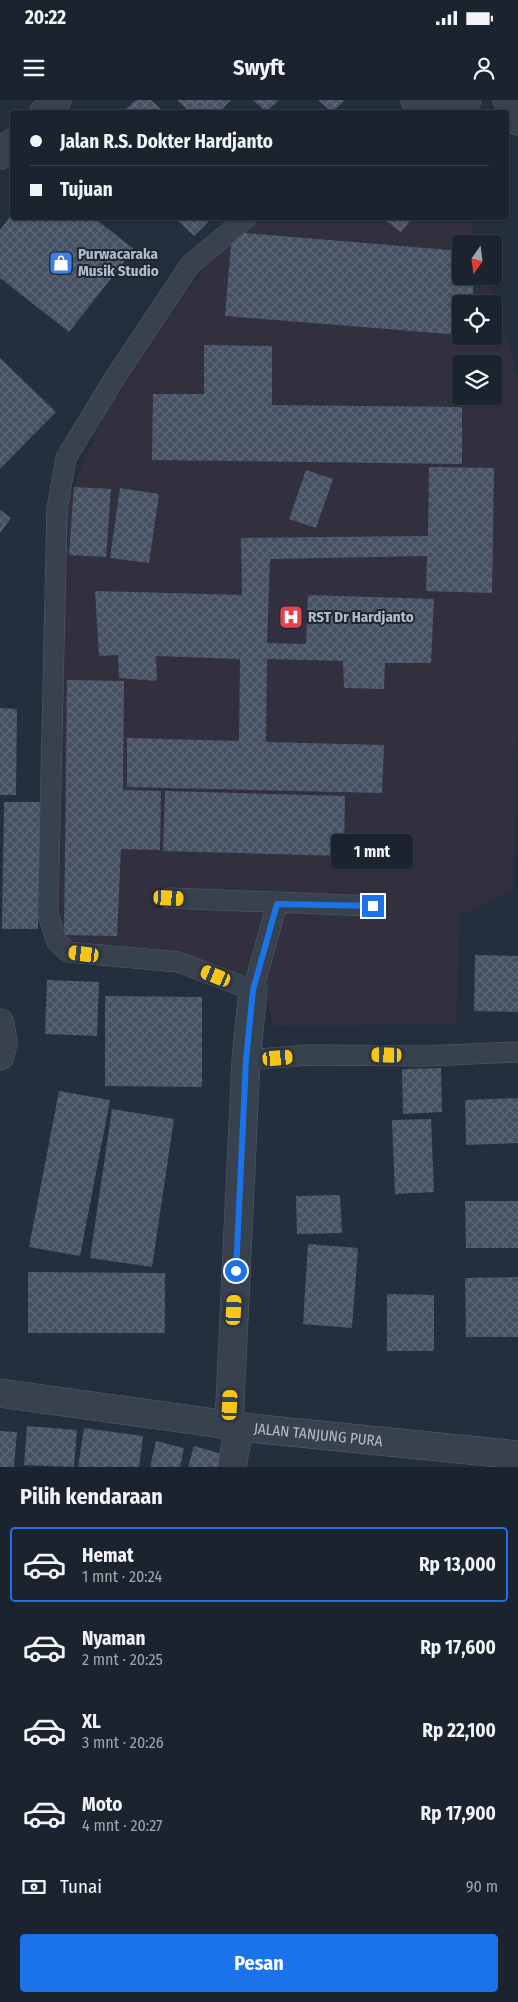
<!DOCTYPE html>
<html lang="id">
<head>
<meta charset="utf-8">
<style>
	body { margin:0; font-family:"Fira Sans Condensed",sans-serif; background:#282f3a; color:#f1f3f6; height:100vh; display:flex; flex-direction:column; font-size:19px; white-space:nowrap }
	* { box-sizing:border-box; margin:0 }
	p { font-size:16px; color:#a0a4aa }
	.icon { flex:none; width:28px; height:28px; fill:none; stroke:currentColor; stroke-width:2; stroke-linecap:round; stroke-linejoin:round }
	.map { position:relative; height:1367px; overflow:hidden }
	.sheet { display:flex; flex-direction:column; background:#1b232e; flex:1 }
	.sheet>* { flex:none }
	.guide { position:absolute; left:10px; top:10px; width:499px; height:110px; border-radius:5px; box-shadow:0 1px 4px #0004,0 0 0 1px #39404a; display:grid; align-content:center; height:110px; padding:0 20px; background:#1b232e }
	.needle { width:32px; rotate:194deg }
	.buttons { position:absolute; left:452px; top:135px; display:grid; gap:10px }
	.buttons a { display:grid; place-items:center; width:50px; height:50px; border-radius:5px; background:#1b232e; box-shadow:0 1px 4px #0004,0 0 0 1px #39404a; font-size:25px }
	.end { position:absolute; width:22px; height:22px; margin:-11px; border:6px solid #1a73e8; background:#fff; box-shadow:0 0 0 2px #fff }
	.from { border-radius:50% }
	.bubble { position:absolute; height:35px; border-radius:5px; background:#1b232e; box-shadow:0 1px 4px #0004,0 0 0 1px #39404a; font-size:16px; font-weight:700; line-height:35px; text-align:center }
	.car { position:absolute; width:15px; height:30px; margin:-15px -8px; border-radius:6px; box-shadow:0 0 4px 1px #0007; background:linear-gradient(#f5c518 24%,#345 0 40%,#f5c518 0 76%,#345 0 86%,#f5c518 0) }
	.guide b { display:flex; align-items:center; gap:18px; height:48px; font-size:19px }
	.guide b+b { border-top:1px solid #39404a }
	.guide i { width:12px; height:12px; background:#f1f3f6 }
	ul { padding:0; list-style:none }
	li { display:flex; align-items:center; gap:15px; height:75px; margin:0 10px 8px; padding:0 10px; border:2px solid transparent; border-radius:5px }
	li div { flex:1 }
	li b { display:block; font-size:19px }
	li em { font-style:normal; font-weight:700 }
	li.on { border-color:#1a73e8 }
	li>.icon { width:45px; height:45px; stroke-width:1.5 }
	h2 { padding:0 20px; font-size:22px; line-height:60px }
	.pay { display:flex; align-items:center; gap:12px; height:55px; padding:0 20px; font-size:19px }
	.pay p { margin-inline-start:auto }
	.cta { display:flex; gap:10px; margin-top:auto; padding:10px 20px }
	.cta a { flex:1; height:58px; border-radius:5px; background:#1a73e8; color:#fff; font-size:20px; font-weight:700; line-height:58px; text-align:center }
	.status { display:flex; justify-content:space-between; align-items:center; height:35px; padding:0 25px; background:#1b232e; direction:ltr }
	.status svg { height:14px; fill:currentColor }
	header { display:flex; justify-content:space-between; align-items:center; height:65px; padding:0 20px; background:#1b232e; font-size:22px; font-weight:700 }
	.map>svg:first-child { display:block }
	.medical { fill:#32303f; fill-rule:evenodd }
	.building { fill:url(#building-cross-hatch) }
	.lines { fill:none; stroke-linecap:round; stroke-linejoin:round }
	.service-casing { stroke:#565f6c; stroke-width:21 }
	.minor-casing { stroke:#565f6c; stroke-width:29 }
	.tertiary-casing { stroke:#565f6c; stroke-width:29 }
	.service { stroke:#38414e; stroke-width:20 }
	.minor { stroke:#38414e; stroke-width:28 }
	.tertiary { stroke:#38414e; stroke-width:28 }
	.route { stroke:#1a73e8; stroke-width:6 }
	.labels { text-anchor:middle; dominant-baseline:central; stroke-width:4; stroke-linejoin:round; paint-order:stroke }
	.poi-label { font-size:15px; font-weight:bold; fill:#b4bcc9; stroke:#1d2633; text-anchor:start }
	.street-label { font-size:15px; fill:#b4bcc9; stroke:#1d2633 }
</style>
</head>
<body>
<div class="status"><b>20:22</b><svg viewBox="0 0 49 12"><path d="M0 12V9h3v3zM5 12V6h3v6zM10 12V3h3v9zM15 12V0h3v12zM26 1h20v11H26zM47 4h2v5h-2z"/></svg></div>
<header><svg class="icon" aria-label="menu" viewBox="0 0 24 24"><path d="M4 6h16M4 12h16M4 18h16"/></svg>Swyft<svg class="icon" aria-label="person" viewBox="0 0 24 24"><circle cx="12" cy="8" r="4"/><path d="M4 21q1-7 8-7t8 7"/></svg></header>
<div class="map">
<svg width="518" height="1367" viewBox="0 0 518 1367">
	<defs>
		<pattern id="building-cross-hatch" width="8" height="8" patternUnits="userSpaceOnUse" patternTransform="scale(1.25)"><rect width="8" height="8" fill="#455162"/><path d="M0 0l8 8M0 8l8-8" fill="none" stroke="#5d6877"/></pattern>
	</defs>
	<rect width="100%" height="100%" fill="#242f3e"/>
	<path class="medical" d="M 249,118 L 469,118 L 477,144 L 461,144 L 461,176 L 487,176 L 518,275 L 518,626 L 513,791 L 460,815 L 456,924 L 274,926 L 264,883 L 240,872 L 143,848 L 60,839 L 65,407 L 114,292 L 230,133 ZM 461,204 L 494,204 L 494,236 L 461,236 ZM 461,264 L 494,264 L 494,296 L 461,296 Z"/>
	<path class="building" d="M 136,0 L 151,0 L 164,12 L 123,12 Z
		M 177,0 L 231,0 L 219,12 L 190,12 Z
		M 253,0 L 279,0 L 266,12 Z
		M 318,0 L 345,0 L 332,12 Z
		M 12,114 L 12,118 L 94,118 L 134,149 L 69,232 L 0,178 L 0,130 Z
		M 175,118 L 212,118 L 194,136 Z
		M 382,118 L 412,118 L 401,132 Z
		M 232,132 L 461,151 L 461,176 L 474,176 L 472,204 L 461,204 L 461,235 L 225,216 Z
		M 204,245 L 272,246 L 272,305 L 462,307 L 462,364 L 152,360 L 153,294 L 204,294 Z
		M 0,258 L 56,312 L 0,369 Z
		M 429,367 L 494,368 L 492,493 L 426,491 L 427,456 L 270,459 L 267,543 L 306,544 L 308,495 L 434,499 L 431,563 L 385,563 L 384,589 L 344,588 L 343,561 L 267,559 L 266,642 L 384,645 L 382,693 L 127,687 L 127,638 L 239,641 L 240,559 L 156,556 L 157,581 L 119,578 L 118,555 L 99,556 L 95,491 L 242,495 L 241,438 L 428,436 Z
		M 306,370 L 333,379 L 316,428 L 289,419 Z
		M 74,387 L 111,389 L 106,457 L 69,455 Z
		M 120,388 L 159,394 L 149,463 L 110,458 Z
		M 0,410 L 11,418 L 0,433 Z
		M 67,580 L 124,581 L 123,690 L 161,691 L 160,750 L 121,749 L 117,836 L 64,835 Z
		M 0,608 L 17,609 L 16,695 L 0,695 Z
		M 165,691 L 345,696 L 344,756 L 163,751 Z
		M 4,702 L 40,702 L 38,829 L 2,829 Z
		M 475,855 L 518,856 L 518,912 L 474,911 Z
		M 47,880 L 99,882 L 97,936 L 45,934 Z
		M 105,896 L 202,897 L 202,987 L 105,986 Z
		M 441,968 L 442,1012 L 403,1014 L 402,969 Z
		M 59,991 L 110,1000 L 80,1156 L 29,1147 Z
		M 518,998 L 518,1043 L 466,1045 L 465,1000 Z
		M 112,1009 L 174,1019 L 152,1167 L 90,1158 Z
		M 431,1019 L 434,1092 L 395,1094 L 392,1020 Z
		M 340,1095 L 342,1133 L 297,1134 L 296,1096 Z
		M 465,1101 L 518,1101 L 518,1148 L 466,1148 Z
		M 308,1144 L 358,1148 L 352,1228 L 303,1224 Z
		M 28,1172 L 165,1173 L 165,1233 L 28,1233 Z
		M 518,1177 L 518,1237 L 466,1237 L 465,1178 Z
		M 387,1194 L 434,1195 L 434,1251 L 387,1251 Z
		M 27,1326 L 77,1330 L 74,1367 L 24,1365 Z
		M 84,1328 L 143,1336 L 139,1367 L 78,1367 Z
		M 0,1331 L 17,1332 L 14,1367 L 0,1367 Z
		M 156,1341 L 184,1348 L 180,1367 L 150,1367 Z
		M 194,1346 L 232,1357 L 229,1367 L 188,1367 Z"/>
	<g class="lines">
		<g class="service-casing">
			<path id="service" d="M 246,118 L 190,165 L 114,279 L 66,358 L 57,409 L 48,814 L 57,842 L 68,852 L 178,862 L 253,890 L 277,804
				M 169,798 L 373,806
				M 246,960 L 310,955 L 426,956 L 518,952"/>
		</g>
		<g class="minor-casing">
			<path id="minor" d="M 415,0 L 427,12 L 467,0
				M 507,0 L 511,2 L 518,21
				M 0,923 L 3,943 L 0,956
				M 229,1324 L 246,960 L 253,890
				M 232,1367 L 239,1326"/>
		</g>
		<g class="tertiary-casing">
			<g id="tertiary">
				<path d="M 44,12 L 57,0"/>
				<path d="M 0,55 L 12,43"/>
				<path id="s1" d="M 0,1293 L 251,1328 L 518,1355"/>
			</g>
		</g>
		<use href="#service" class="service"/>
		<use href="#minor" class="minor"/>
		<use href="#tertiary" class="tertiary"/>
	</g>
	<g class="lines">
		<path class="route" d="M 236,1171 L 246,960 L 253,890 L 277,804 L 373,806"/>
	</g>
	<defs>
		<g id="shop-square" transform="scale(1.25)"><rect x="-9" y="-9" width="18" height="18" rx="4" fill="#3f7fe0" stroke="#1d2633"/><path d="M-5-2.5h2.3a2.7 3.5 0 0 1 5.4 0H5L5.5 6h-11ZM-1.5-2.5h3a1.5 2.3 0 0 0-3 0Z" fill="#fff"/></g>
		<g id="hospital-square" transform="scale(1.25)"><rect x="-9" y="-9" width="18" height="18" rx="4" fill="#e0444e" stroke="#1d2633"/><path d="M-5-5h3v3.5h4V-5h3V5h-3V1.5h-4V5h-3Z" fill="#fff"/></g>
	</defs>
	<g fill-rule="evenodd">
		<use href="#shop-square" x="61" y="163"/>
		<use href="#hospital-square" x="291" y="517"/>
	</g>
	<g class="labels">
		<g class="poi-label">
			<text x="78" y="154">Purwacaraka<tspan x="78" dy="17">Musik Studio</tspan></text>
			<text x="308" y="517">RST Dr Hardjanto</text>
		</g>
		<g class="street-label">
			<text stroke="none"><textPath href="#s1" startOffset="321">JALAN TANJUNG PURA</textPath></text>
		</g>
	</g>
</svg>
<div class="buttons">
<a><svg class="needle" viewBox="-14 -14 28 28"><path d="M0-13l5 13h-10z" fill="#e53935"/><path d="M0 13l5-13h-10z" fill="#a0a4aa"/></svg></a>
<a><svg class="icon" aria-label="locate" viewBox="0 0 24 24"><circle cx="12" cy="12" r="6"/><path d="M12 2v4M12 18v4M2 12h4M18 12h4"/></svg></a>
<a><svg class="icon" aria-label="layers" viewBox="0 0 24 24"><path d="M12 4l9 5-9 5-9-5zM3 14l9 5 9-5"/></svg></a>
</div>
<i class="end from" style="left:236px;top:1171px"></i>
<i class="end" style="left:373px;top:806px"></i>
<div class="bubble" style="left:331px;top:734px;width:82px">1 mnt</div>
<i class="car" style="left:169px;top:798px;rotate:93deg"></i>
<i class="car" style="left:84px;top:854px;rotate:277deg"></i>
<i class="car" style="left:216px;top:876px;rotate:292deg"></i>
<i class="car" style="left:387px;top:955px;rotate:271deg"></i>
<i class="car" style="left:278px;top:958px;rotate:85deg"></i>
<i class="car" style="left:234px;top:1210px;rotate:3deg"></i>
<i class="car" style="left:230px;top:1305px;rotate:3deg"></i>
<div class="guide">
<b><i class="from"></i>Jalan R.S. Dokter Hardjanto</b>
<b><i></i>Tujuan</b>
</div>
</div>
<section class="sheet">
<h2>Pilih kendaraan</h2>
<ul>
<li class="on"><svg class="icon" aria-label="car" viewBox="0 0 24 24"><path d="M5 17H2v-5l4-1 3-4h7l3 4 3 1v5h-3M9 17h6M6 11h13"/><circle cx="7" cy="17" r="2"/><circle cx="17" cy="17" r="2"/></svg><div><b>Hemat</b><p>1 mnt · 20:24</p></div><em>Rp 13,000</em></li>
<li><svg class="icon" aria-label="car" viewBox="0 0 24 24"><path d="M5 17H2v-5l4-1 3-4h7l3 4 3 1v5h-3M9 17h6M6 11h13"/><circle cx="7" cy="17" r="2"/><circle cx="17" cy="17" r="2"/></svg><div><b>Nyaman</b><p>2 mnt · 20:25</p></div><em>Rp 17,600</em></li>
<li><svg class="icon" aria-label="car" viewBox="0 0 24 24"><path d="M5 17H2v-5l4-1 3-4h7l3 4 3 1v5h-3M9 17h6M6 11h13"/><circle cx="7" cy="17" r="2"/><circle cx="17" cy="17" r="2"/></svg><div><b>XL</b><p>3 mnt · 20:26</p></div><em>Rp 22,100</em></li>
<li><svg class="icon" aria-label="car" viewBox="0 0 24 24"><path d="M5 17H2v-5l4-1 3-4h7l3 4 3 1v5h-3M9 17h6M6 11h13"/><circle cx="7" cy="17" r="2"/><circle cx="17" cy="17" r="2"/></svg><div><b>Moto</b><p>4 mnt · 20:27</p></div><em>Rp 17,900</em></li>
</ul>
<div class="pay"><svg class="icon" aria-label="cash" viewBox="0 0 24 24"><path d="M3 7h18v10H3z"/><circle cx="12" cy="12" r="2"/></svg>Tunai<p>90 m</p></div>
<div class="cta"><a>Pesan</a></div>
</section>
</body>
</html>
